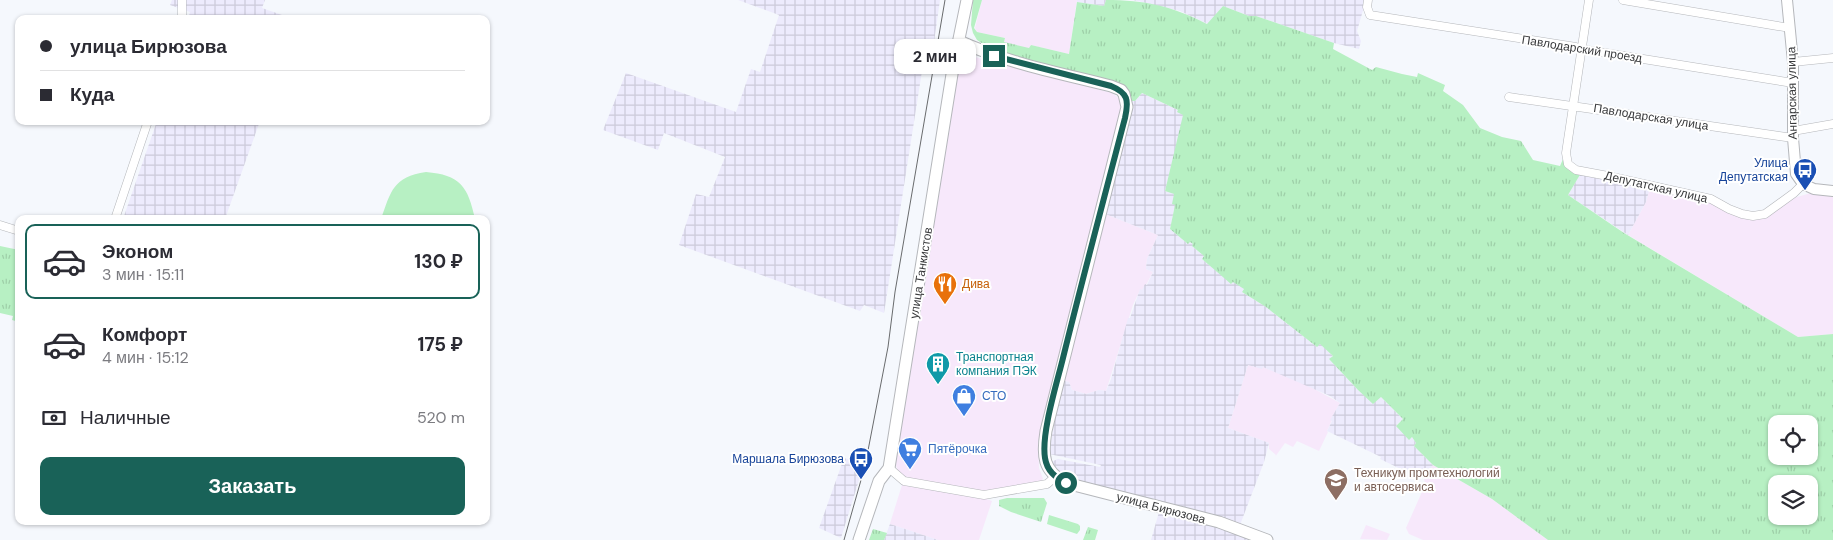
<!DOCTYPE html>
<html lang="ru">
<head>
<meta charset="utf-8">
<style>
	body { margin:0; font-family:"DM Sans",sans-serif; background:#f2f2f3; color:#2b2b33; height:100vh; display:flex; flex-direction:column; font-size:19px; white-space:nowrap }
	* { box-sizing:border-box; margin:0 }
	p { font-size:16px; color:#7c7c81 }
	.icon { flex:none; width:28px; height:28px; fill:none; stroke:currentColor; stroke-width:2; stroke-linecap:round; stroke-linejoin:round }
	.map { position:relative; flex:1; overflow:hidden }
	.sheet { position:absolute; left:15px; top:215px; width:475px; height:310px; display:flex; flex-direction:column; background:#fff; border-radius:10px; box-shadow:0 1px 4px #0004 }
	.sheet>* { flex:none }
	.hud { position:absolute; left:15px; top:15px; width:475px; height:110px; border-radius:10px; box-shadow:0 1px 4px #0004; display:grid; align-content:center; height:110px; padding:0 25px; background:#fff }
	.tools { position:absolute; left:1768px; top:415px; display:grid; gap:10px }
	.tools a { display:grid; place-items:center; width:50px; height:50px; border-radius:10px; background:#fff; box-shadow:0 1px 4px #0004; font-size:25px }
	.end { position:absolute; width:22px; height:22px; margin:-11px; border:6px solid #196258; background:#fff; box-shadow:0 0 0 2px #fff }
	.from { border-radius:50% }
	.bubble { position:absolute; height:35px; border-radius:10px; background:#fff; box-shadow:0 1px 4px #0004; font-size:16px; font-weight:700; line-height:35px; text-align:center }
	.hud b { display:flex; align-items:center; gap:18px; height:48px; font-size:19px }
	.hud b+b { border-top:1px solid #e1e1e2 }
	.hud i { width:12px; height:12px; background:#2b2b33 }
	ul { padding:9px 0 0; list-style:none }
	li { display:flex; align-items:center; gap:15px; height:75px; margin:0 10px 8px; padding:0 15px; border:2px solid transparent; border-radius:10px }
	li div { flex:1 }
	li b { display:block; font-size:19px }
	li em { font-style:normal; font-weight:700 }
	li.active { border-color:#196258 }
	li>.icon { width:45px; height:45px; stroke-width:1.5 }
	.pay { display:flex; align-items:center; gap:12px; height:55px; padding:0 25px; font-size:19px }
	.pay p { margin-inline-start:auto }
	.action { display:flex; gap:10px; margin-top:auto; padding:10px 25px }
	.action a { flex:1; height:58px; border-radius:10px; background:#196258; color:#fff; font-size:20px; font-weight:700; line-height:58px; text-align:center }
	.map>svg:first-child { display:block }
	.commercial { fill:#f7e8fb }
	.industrial { fill:url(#industrial-grid) }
	.grass { fill:url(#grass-tufts); fill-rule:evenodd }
	.park { fill:#b7f0c3 }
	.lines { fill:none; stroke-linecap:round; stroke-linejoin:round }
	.minor-casing { stroke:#b5b7bb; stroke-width:9 }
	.tertiary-casing { stroke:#b5b7bb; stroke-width:12 }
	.secondary-casing { stroke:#b5b7bb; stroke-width:13 }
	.minor { stroke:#fff; stroke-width:8 }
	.tertiary { stroke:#fff; stroke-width:10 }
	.secondary { stroke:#fff; stroke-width:11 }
	.tram { stroke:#696b6d; stroke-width:1 }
	.route { stroke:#196258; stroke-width:6 }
	.labels { text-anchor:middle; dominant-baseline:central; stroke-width:4; stroke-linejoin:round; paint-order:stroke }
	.street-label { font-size:12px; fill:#393a3c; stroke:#fff }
	.transit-label { font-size:12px; fill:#164399; stroke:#fff; text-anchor:end }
	.food-label { font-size:12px; fill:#c56008; stroke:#fff; text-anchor:start }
	.culture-label { font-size:12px; fill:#0d838f; stroke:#fff; text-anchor:start }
	.shop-label { font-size:12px; fill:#366cbe; stroke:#fff; text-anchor:start }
	.education-label { font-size:12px; fill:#785e54; stroke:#fff; text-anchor:start }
</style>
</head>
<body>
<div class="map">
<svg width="1833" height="540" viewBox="0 0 1833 540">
	<defs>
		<pattern id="industrial-grid" width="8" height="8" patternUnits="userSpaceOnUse" patternTransform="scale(1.25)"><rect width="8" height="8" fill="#edebfd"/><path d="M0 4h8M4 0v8" fill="none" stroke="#cccada"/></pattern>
		<pattern id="grass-tufts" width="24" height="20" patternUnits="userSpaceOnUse" patternTransform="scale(1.25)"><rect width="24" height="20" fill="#b7f0c3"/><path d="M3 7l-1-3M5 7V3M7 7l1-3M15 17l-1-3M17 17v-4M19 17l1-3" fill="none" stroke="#9ecfa8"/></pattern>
	</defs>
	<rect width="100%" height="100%" fill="#f5f8fd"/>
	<path class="commercial" d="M 982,0 L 1077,0 L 1069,54 L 1031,45 L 1029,49 L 1004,42 L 1005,38 L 977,32 L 975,28 Z
		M 971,56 L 1112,93 L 1120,99 L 1121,103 L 1121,109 L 1038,443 L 1039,468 L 1043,479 L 1041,481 L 984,492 L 904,478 L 898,472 L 895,462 L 957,68 L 961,60 Z
		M 1650,187 L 1712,201 L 1753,218 L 1762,218 L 1790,199 L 1811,193 L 1833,193 L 1833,334 L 1798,337 L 1628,235 L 1646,202 Z
		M 1103,213 L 1158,235 L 1147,259 L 1146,269 L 1153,272 L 1146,285 L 1142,290 L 1140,290 L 1133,305 L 1106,391 L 1099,390 L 1086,394 L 1072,390 L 1069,382 L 1061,380 Z
		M 1248,365 L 1262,368 L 1263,367 L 1307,385 L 1340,403 L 1331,419 L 1332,420 L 1327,431 L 1328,432 L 1319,451 L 1297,441 L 1293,447 L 1285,443 L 1275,457 L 1276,455 L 1269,449 L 1269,443 L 1228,428 Z
		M 1433,465 L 1492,499 L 1548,540 L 1423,540 L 1409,534 L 1406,528 L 1425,485 L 1424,477 Z
		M 902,485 L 984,498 L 992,501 L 979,540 L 938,540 L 890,524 L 887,533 Z
		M 1366,525 L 1390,534 L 1387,540 L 1360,539 Z"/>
	<path class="industrial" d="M 172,0 L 265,0 L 262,8 L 282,15 L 281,19 L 188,19 L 190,12 L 170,5 Z
		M 738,0 L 940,0 L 930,70 L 922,71 L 884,313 L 864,305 L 860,311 L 679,245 L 696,194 L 709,197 L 725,157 L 664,133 L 658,150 L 603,130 L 626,73 L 736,112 L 751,69 L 760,72 L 779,15 Z
		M 1077,0 L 1106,0 L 1104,6 L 1077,2 Z
		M 1133,0 L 1366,0 L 1357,31 L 1361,41 L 1359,49 L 1334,43 L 1256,16 L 1249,16 L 1223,6 L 1208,24 L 1180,11 Z
		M 1142,93 L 1178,110 L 1184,115 L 1165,191 L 1175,194 L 1175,205 L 1170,229 L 1188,244 L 1190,242 L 1194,245 L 1193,247 L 1204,256 L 1202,259 L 1232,284 L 1233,281 L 1239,284 L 1244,289 L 1242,292 L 1266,307 L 1317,347 L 1320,343 L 1333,356 L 1329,359 L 1358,390 L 1373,403 L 1381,397 L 1403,419 L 1396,425 L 1410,439 L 1412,437 L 1416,443 L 1414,446 L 1433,465 L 1424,477 L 1407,469 L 1405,471 L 1380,459 L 1381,457 L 1327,431 L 1332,421 L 1330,420 L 1340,403 L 1330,396 L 1263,367 L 1262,369 L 1248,365 L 1228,428 L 1269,443 L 1264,462 L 1240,525 L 1067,479 L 1058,473 L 1051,462 L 1058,459 L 1100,467 L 1101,465 L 1049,454 L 1061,380 L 1069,382 L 1072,390 L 1086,394 L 1099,390 L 1106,391 L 1111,379 L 1128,318 L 1130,318 L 1140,289 L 1142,290 L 1145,284 L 1147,285 L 1153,272 L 1146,269 L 1147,259 L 1158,235 L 1103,213 L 1131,101 L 1135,101 Z
		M 157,121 L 260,121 L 225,219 L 123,219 Z
		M 1581,173 L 1650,187 L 1646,202 L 1628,235 L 1568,195 Z
		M 844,458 L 864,464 L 841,538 L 819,528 Z
		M 1159,512 L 1211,525 L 1255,540 L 1151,540 Z
		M 890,524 L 938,540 L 884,540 Z"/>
	<path class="grass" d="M 973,0 L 982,0 L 974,28 L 977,32 L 1005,38 L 1004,42 L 1029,48 L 1031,45 L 1069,54 L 1077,2 L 1104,6 L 1106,0 C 1145,0 1172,6 1207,24 L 1223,6 L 1249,16 L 1256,16 L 1334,43 L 1333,49 L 1372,70 L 1376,67 L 1402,74 L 1417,77 L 1418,73 L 1445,85 L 1443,91 L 1463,105 L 1480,128 L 1502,137 L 1521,141 L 1533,160 L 1560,166 L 1563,159 L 1581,173 L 1568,195 L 1624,233 L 1798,337 L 1833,334 L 1833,540 L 1548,540 L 1492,499 L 1433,465 L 1414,446 L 1416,443 L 1412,437 L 1409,440 L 1396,426 L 1403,419 L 1381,397 L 1373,404 L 1358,390 L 1329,359 L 1333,356 L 1320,344 L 1317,347 L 1266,307 L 1242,292 L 1244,289 L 1233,282 L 1231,284 L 1202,259 L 1204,256 L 1192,246 L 1193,244 L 1190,242 L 1188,244 L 1170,229 L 1175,205 L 1172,204 L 1174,194 L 1165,191 L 1183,115 L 1177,112 L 1178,110 L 1142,93 L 1135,101 L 1131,101 L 1128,90 L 1118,82 L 997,52 L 986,46 L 977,40 L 973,33 L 971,25 ZM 1776,424 L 1809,424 L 1809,456 L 1776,456 ZM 1776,484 L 1809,484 L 1809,516 L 1776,516 Z
		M 0,246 L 19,250 L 19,322 L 12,320 L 13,316 L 0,313 Z
		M 1007,498 L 1044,498 L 1047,503 L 1041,522 L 1011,512 L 999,506 L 999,500 Z
		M 1049,515 L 1078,524 L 1080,526 L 1080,530 L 1077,534 L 1047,524 Z
		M 1088,527 L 1098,530 L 1095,540 L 1083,540 Z
		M 873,529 L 887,533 L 884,540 L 869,540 Z"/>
	<path class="park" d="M 426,172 C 460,175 468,186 475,219 L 381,219 C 391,191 393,177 426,172 Z"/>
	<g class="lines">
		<g class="minor-casing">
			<path id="minor" d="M 1368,0 L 1367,7 L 1370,15 L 1576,47 L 1587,50 L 1793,83
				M 1589,0 L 1566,153 L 1568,164 L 1576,170 L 1608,176 L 1711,199 L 1729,209 L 1742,214 L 1753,216 L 1765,214 L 1794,193 L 1803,184
				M 1623,0 L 1790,28
				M 182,19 L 182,0
				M 1793,62 L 1833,58
				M 1509,97 L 1793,138
				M 1793,131 L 1833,124
				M 115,219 L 148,121
				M 0,225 L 19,231
				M 889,468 L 904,481 L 984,495 L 1047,484 L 1055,477"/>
		</g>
		<g class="tertiary-casing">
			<path id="tertiary" d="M 1787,0 L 1793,62 L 1793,138 L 1796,174 L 1803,184 L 1814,189 L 1833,191"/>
		</g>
		<g class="secondary-casing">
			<path id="secondary" d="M 959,41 C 1007,63 1060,73 1111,86 L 1121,90 L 1124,94 L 1127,107 L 1046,431 C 1042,456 1043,471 1066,483 L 1219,522 L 1267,540
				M 859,540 L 879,481 L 889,468 L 953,68 L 967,0"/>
		</g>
		<use href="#minor" class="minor"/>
		<use href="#tertiary" class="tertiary"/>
		<use href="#secondary" class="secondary"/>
		<path class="tram" d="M 844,540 L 865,466 L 888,347 L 895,292 L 945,0"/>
	</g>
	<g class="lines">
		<path class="route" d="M 994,56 L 1111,86 C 1128,93 1129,100 1125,118 C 1104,198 1083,277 1063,358 C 1057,383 1041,433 1045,458 C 1047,471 1055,477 1066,483"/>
	</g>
	<defs>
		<g id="bus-pin" transform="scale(1.25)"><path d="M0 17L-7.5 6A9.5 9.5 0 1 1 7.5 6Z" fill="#1a4fb4" stroke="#fff"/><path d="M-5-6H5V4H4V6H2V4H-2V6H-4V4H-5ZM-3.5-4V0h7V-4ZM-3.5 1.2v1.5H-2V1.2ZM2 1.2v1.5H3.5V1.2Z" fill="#fff"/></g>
		<g id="restaurant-pin" transform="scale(1.25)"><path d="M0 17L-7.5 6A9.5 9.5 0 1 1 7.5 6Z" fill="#e8710a" stroke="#fff"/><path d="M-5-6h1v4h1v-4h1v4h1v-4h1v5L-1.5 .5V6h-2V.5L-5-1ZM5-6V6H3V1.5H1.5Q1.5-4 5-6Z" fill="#fff"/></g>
		<g id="building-pin" transform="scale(1.25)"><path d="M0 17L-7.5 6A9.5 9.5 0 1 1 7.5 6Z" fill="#0f9aa8" stroke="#fff"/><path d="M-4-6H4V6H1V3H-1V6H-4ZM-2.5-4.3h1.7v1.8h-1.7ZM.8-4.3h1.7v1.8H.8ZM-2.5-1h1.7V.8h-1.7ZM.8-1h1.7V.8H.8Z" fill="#fff"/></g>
		<g id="shop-pin" transform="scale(1.25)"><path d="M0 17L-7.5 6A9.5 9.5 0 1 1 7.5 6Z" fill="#3f7fe0" stroke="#fff"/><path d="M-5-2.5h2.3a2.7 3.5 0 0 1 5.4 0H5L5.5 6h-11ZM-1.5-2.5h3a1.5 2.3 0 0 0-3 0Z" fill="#fff"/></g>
		<g id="supermarket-pin" transform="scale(1.25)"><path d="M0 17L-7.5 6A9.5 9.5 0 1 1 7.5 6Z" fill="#3f7fe0" stroke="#fff"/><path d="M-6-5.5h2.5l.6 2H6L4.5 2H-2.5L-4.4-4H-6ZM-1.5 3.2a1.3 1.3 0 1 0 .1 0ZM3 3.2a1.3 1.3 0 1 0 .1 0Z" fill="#fff"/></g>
		<g id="university-pin" transform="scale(1.25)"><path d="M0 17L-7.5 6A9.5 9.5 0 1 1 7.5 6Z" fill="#8d6e63" stroke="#fff"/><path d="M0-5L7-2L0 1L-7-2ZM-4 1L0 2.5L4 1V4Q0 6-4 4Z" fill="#fff"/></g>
	</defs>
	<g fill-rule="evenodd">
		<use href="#bus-pin" x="1805" y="170"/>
		<use href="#restaurant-pin" x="945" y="284"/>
		<use href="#building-pin" x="938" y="364"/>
		<use href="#shop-pin" x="964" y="396"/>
		<use href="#supermarket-pin" x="910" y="449"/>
		<use href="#bus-pin" x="861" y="459"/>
		<use href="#university-pin" x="1336" y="480"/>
	</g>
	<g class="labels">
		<g class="street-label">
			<text transform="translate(1582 49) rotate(9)">Павлодарский проезд</text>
			<text transform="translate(1792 93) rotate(-91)">Ангарская улица</text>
			<text transform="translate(1651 117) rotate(9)">Павлодарская улица</text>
			<text transform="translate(1656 187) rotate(13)">Депутатская улица</text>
			<text transform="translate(921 273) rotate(-81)">улица Танкистов</text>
			<text transform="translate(1161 508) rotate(15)">улица Бирюзова</text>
		</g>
		<g class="transit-label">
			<text x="1788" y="163">Улица<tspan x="1788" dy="14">Депутатская</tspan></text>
			<text x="844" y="459">Маршала Бирюзова</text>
		</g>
		<g class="food-label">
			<text x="962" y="284">Дива</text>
		</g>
		<g class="culture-label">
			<text x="956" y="357">Транспортная<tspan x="956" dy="14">компания ПЭК</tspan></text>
		</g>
		<g class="shop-label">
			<text x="982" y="396">СТО</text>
			<text x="928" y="449">Пятёрочка</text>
		</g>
		<g class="education-label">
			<text x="1354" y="473">Техникум промтехнологий<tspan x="1354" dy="14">и автосервиса</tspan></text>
		</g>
	</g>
</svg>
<div class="tools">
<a><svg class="icon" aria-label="locate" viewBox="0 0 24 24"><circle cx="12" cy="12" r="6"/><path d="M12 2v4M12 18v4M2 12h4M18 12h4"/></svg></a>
<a><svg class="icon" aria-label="layers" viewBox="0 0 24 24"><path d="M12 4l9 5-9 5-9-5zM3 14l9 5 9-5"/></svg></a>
</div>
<i class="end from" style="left:1066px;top:483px"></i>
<i class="end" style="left:994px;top:56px"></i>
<div class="bubble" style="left:894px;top:39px;width:82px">2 мин</div>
<div class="hud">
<b><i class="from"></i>улица Бирюзова</b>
<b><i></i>Куда</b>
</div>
<section class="sheet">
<ul>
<li class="active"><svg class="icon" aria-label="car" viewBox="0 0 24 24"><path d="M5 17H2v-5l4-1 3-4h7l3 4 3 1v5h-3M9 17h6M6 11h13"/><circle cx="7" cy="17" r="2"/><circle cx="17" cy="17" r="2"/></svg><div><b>Эконом</b><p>3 мин · 15:11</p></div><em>130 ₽</em></li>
<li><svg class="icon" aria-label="car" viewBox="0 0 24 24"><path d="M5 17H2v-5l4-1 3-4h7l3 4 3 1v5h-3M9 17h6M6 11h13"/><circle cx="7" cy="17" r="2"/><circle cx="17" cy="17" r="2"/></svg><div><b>Комфорт</b><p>4 мин · 15:12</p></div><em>175 ₽</em></li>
</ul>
<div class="pay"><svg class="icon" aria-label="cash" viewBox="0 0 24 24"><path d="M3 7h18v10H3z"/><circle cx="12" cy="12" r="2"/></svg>Наличные<p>520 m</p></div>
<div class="action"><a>Заказать</a></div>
</section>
</div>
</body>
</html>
